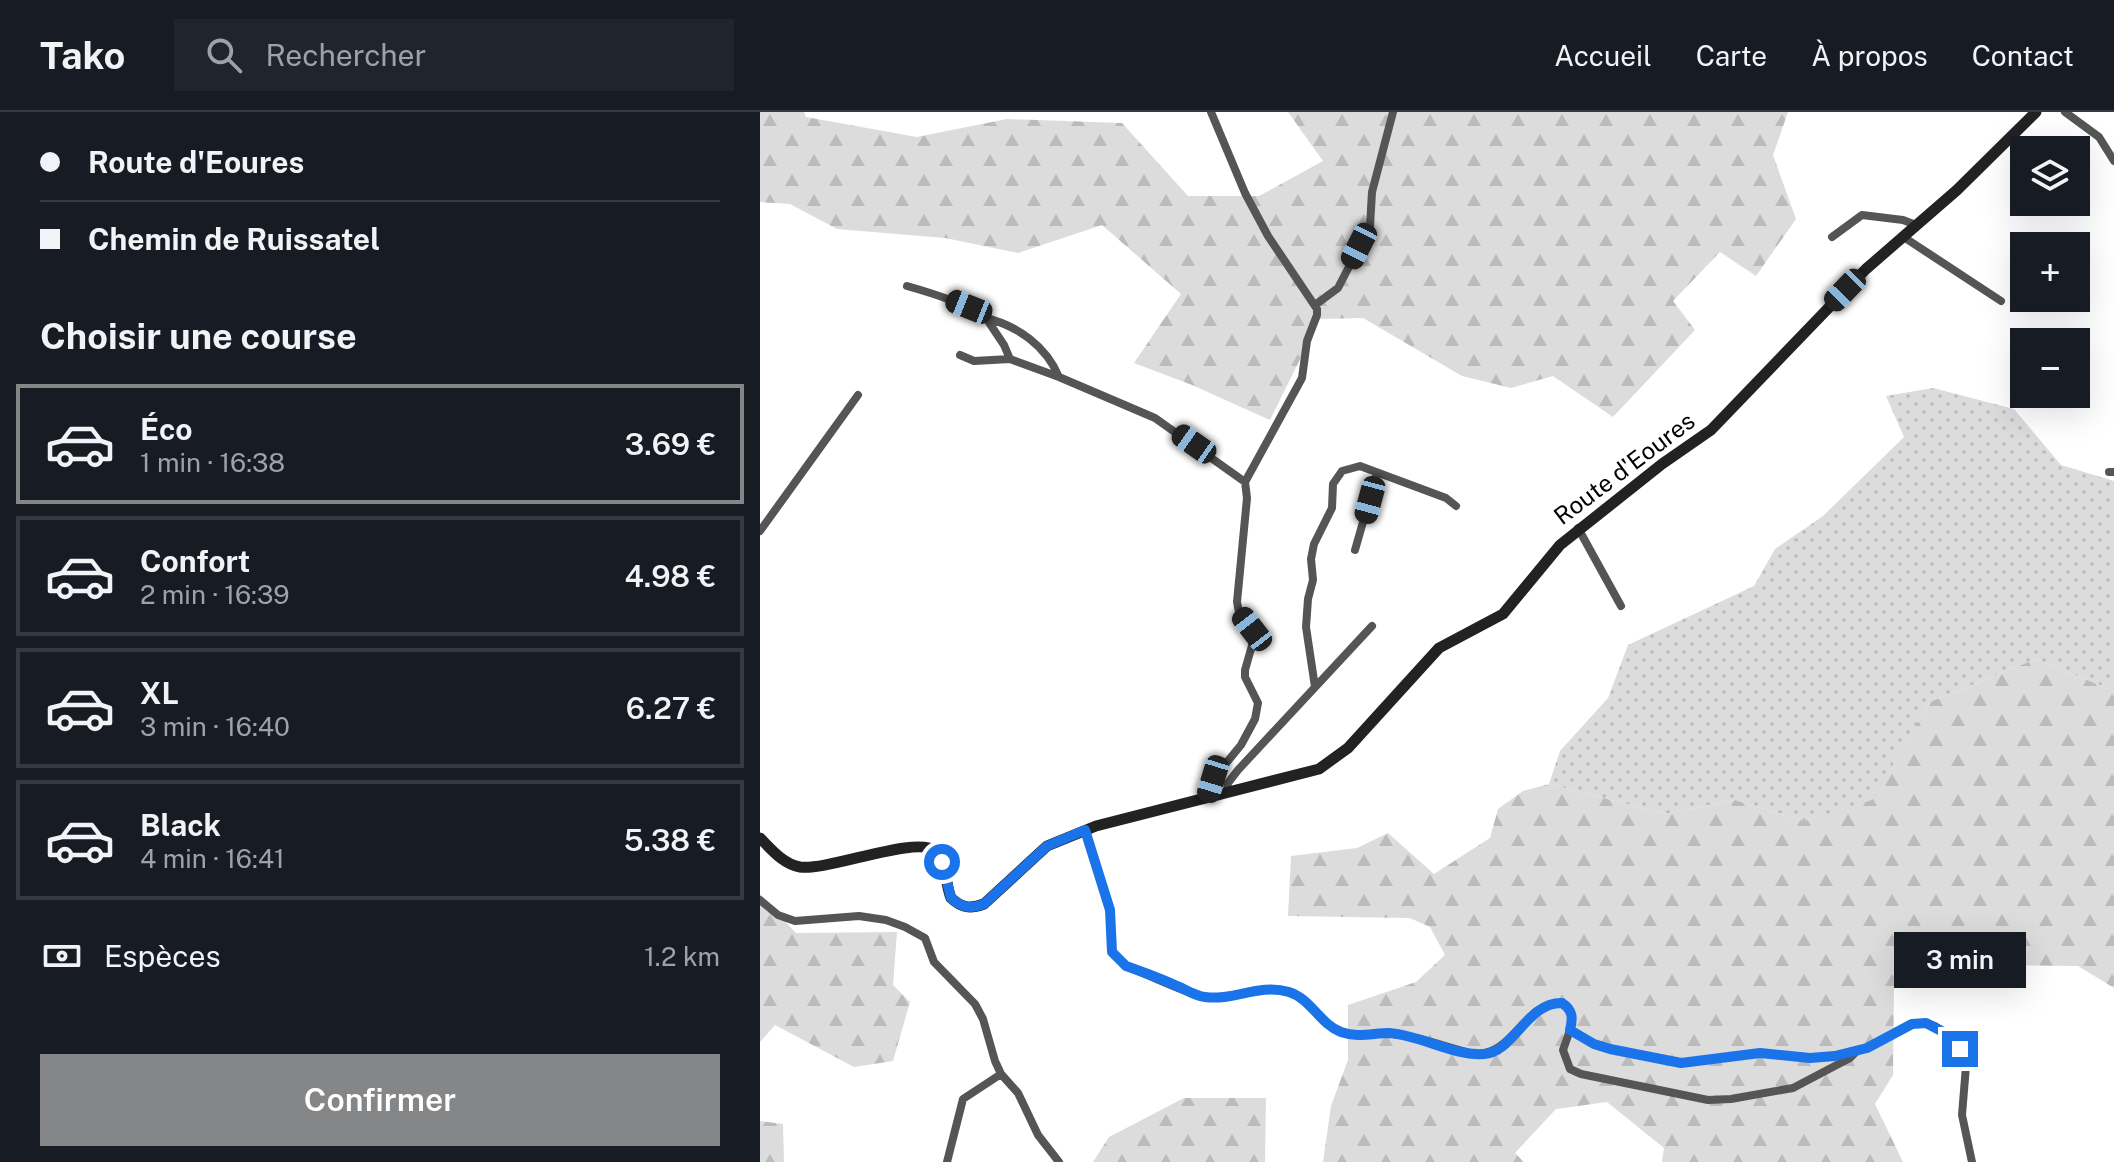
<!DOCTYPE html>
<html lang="fr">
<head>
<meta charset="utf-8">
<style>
	body { margin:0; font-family:"Public Sans",sans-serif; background:#20242c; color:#f1f3f6; height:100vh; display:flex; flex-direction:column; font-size:30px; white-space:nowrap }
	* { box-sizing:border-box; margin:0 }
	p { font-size:26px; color:#9ea1a6 }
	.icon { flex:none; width:44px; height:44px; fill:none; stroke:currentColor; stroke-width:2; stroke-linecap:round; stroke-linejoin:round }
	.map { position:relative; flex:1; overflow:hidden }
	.panel { display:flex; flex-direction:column; background:#171b24; width:760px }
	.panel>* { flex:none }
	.banner { display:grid; align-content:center; height:176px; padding:0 40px; background:#171b24 }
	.tools { position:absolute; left:1250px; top:24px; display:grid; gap:16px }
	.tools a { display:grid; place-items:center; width:80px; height:80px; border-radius:0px; background:#171b24; box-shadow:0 8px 32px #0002; font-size:40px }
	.end { position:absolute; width:36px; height:36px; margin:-18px; border:10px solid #1a73e8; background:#fff; box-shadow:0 0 0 4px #fff }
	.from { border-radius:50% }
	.bubble { position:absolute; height:56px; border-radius:0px; background:#171b24; box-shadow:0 8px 32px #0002; font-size:26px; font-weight:600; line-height:56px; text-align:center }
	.car { position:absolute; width:24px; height:48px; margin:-24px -12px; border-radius:10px; box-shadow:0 0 6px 2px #0007; background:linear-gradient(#222 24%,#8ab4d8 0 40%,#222 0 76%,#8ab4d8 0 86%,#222 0) }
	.banner b { display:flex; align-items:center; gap:28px; height:76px; font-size:30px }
	.banner b+b { border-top:2px solid #363941 }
	.banner i { width:20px; height:20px; background:#f1f3f6 }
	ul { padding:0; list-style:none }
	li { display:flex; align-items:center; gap:24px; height:120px; margin:0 16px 12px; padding:0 24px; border:4px solid #363941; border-radius:0px }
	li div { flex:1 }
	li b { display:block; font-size:30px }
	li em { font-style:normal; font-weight:600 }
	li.on { border-color:#858687 }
	li>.icon { width:72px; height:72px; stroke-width:1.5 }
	h2 { padding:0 40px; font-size:36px; line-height:96px }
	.pay { display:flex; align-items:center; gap:20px; height:88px; padding:0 40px; font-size:30px }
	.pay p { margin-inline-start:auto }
	.button { display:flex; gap:16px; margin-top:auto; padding:16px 40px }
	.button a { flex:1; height:92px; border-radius:0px; background:#858687; color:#fff; font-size:32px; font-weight:600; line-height:92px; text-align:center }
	header { display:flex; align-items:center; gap:48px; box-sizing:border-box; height:112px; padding:0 40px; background:#171b24; border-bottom:2px solid #363941 }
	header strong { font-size:38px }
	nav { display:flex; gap:44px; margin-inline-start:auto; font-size:28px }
	.search { width:560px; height:72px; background:#20242c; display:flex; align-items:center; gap:20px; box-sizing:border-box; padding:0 28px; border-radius:0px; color:#9ea1a6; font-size:30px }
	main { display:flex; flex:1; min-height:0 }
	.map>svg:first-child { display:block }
	.grass { fill:url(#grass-dots) }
	.forest { fill:url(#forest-firs) }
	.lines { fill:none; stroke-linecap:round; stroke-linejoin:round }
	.street { stroke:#555; stroke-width:8 }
	.secondary { stroke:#222; stroke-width:11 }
	.route { stroke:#1a73e8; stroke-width:10 }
	.labels { text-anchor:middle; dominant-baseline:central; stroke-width:6; stroke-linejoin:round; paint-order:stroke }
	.street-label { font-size:24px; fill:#000; stroke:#fff }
</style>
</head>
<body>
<header>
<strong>Tako</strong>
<div class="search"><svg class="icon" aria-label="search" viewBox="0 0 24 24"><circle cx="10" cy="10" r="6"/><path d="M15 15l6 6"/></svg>Rechercher</div>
<nav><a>Accueil</a><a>Carte</a><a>À propos</a><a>Contact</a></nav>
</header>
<main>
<section class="panel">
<div class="banner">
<b><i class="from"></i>Route d'Eoures</b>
<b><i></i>Chemin de Ruissatel</b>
</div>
<h2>Choisir une course</h2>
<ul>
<li class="on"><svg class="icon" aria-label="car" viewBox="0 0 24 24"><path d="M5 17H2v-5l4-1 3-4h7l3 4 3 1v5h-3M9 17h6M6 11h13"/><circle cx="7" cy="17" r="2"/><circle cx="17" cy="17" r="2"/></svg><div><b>Éco</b><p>1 min · 16:38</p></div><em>3.69 €</em></li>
<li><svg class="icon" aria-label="car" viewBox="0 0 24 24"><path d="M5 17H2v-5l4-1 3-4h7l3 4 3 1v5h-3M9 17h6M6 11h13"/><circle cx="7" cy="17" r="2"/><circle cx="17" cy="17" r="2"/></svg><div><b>Confort</b><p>2 min · 16:39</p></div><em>4.98 €</em></li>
<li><svg class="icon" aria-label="car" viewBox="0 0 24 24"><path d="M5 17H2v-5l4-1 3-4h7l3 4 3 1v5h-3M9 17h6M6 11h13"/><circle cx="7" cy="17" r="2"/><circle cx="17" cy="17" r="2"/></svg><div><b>XL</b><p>3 min · 16:40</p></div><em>6.27 €</em></li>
<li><svg class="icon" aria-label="car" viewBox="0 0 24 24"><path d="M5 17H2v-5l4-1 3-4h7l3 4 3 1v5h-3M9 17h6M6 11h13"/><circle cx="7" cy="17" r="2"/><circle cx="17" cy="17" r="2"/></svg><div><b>Black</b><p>4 min · 16:41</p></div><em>5.38 €</em></li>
</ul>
<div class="pay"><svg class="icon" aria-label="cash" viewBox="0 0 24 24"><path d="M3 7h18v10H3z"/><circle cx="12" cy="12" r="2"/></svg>Espèces<p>1.2 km</p></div>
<div class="button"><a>Confirmer</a></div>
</section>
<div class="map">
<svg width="1354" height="1050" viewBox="0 0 1354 1050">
	<defs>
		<pattern id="grass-dots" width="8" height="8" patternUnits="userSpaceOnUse" patternTransform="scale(2)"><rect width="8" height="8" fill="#dcdcdc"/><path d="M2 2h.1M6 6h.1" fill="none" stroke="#bbb" stroke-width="1.8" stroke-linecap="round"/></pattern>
		<pattern id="forest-firs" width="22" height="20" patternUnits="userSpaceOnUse" patternTransform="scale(2)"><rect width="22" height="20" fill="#dcdcdc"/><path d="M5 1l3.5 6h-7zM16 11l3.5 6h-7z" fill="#bbb"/></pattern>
	</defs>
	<rect width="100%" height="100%" fill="#fff"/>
	<path class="grass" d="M 1173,276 L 1254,297 L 1301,353 L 1354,369 L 1354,579 L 1276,547 L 1170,590 L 1112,689 L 1044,709 L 975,688 L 906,702 L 789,672 L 800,639 L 848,586 L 868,533 L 994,474 L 1015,437 L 1063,404 L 1144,325 L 1126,284 Z"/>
	<path class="forest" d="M 0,0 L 44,0 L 46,5 L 157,25 L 247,7 L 362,11 L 428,84 L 499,84 L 563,49 L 528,0 L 1028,0 L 1013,43 L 1036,107 L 996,164 L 960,140 L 913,189 L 935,218 L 853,305 L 793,264 L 751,276 L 702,264 L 603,206 L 560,207 L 510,308 L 432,273 L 374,251 L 421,182 L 342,113 L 258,141 L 185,126 L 77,117 L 30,92 L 0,90 Z
		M 1276,547 L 1354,579 L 1354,876 L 1318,854 L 1203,853 L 1134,870 L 1133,963 L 1115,992 L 1143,1050 L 902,1050 L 904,1036 L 847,990 L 796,997 L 755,1041 L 764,1050 L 563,1050 L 571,994 L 588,948 L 588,893 L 656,870 L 685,843 L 670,815 L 650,806 L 528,804 L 531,744 L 597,736 L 628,721 L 674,762 L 730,726 L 738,697 L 763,679 L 789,672 L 906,702 L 975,688 L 1044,709 L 1112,688 L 1170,590 Z
		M 0,782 L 36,821 L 137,820 L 133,873 L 150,890 L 133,949 L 94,955 L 15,913 L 0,930 Z
		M 424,986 L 506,986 L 505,1050 L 333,1050 L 349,1025 Z
		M 0,1009 L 23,1012 L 24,1050 L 0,1050 Z"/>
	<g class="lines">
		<path class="street" d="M 451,0 L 485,81 L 508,124 L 557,197 L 557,203 L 547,229 L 542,266 L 485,370
			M 1305,0 L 1339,25 L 1354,49
			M 1142,124 L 1241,189
			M 1072,125 L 1102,103 L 1143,108 L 1156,113
			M 147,174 C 175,182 201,190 226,206
			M 555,193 L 578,176 L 610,114 L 612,80 L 633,0
			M 200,243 L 214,249 L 250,247 L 299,265
			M 250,247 L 244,233 L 226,206 C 258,214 286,234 299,265 L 395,306 L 485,370 L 487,386 L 477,490 L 479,500 L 495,523 L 485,558 L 485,565 L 498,591 L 495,607 L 481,633 L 453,667 L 448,684
			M 1349,360 L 1354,360
			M 818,416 L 861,494
			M 0,419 L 98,283
			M 595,438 L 617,361
			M 555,575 L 546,515 L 548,487 L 553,468 L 551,447 L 554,432 L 572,396 L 573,372 L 582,359 L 600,354 L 686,386 L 696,394
			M 467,680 L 468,671 L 478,658 L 612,514
			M 325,718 L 350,798 L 352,840 L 366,854 C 384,861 429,883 445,885 C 474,888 500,871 530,880 C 550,887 559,909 577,918 C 595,927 613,920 631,922 C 660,924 687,936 714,942 C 754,944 763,890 802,891 C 813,898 813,906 810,918 L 834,932 L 850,937 L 921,951 L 1000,941 L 1050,946 L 1075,944 L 1107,936 L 1152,912 L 1166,911 L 1175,914 L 1189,923 L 1200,937 L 1206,954 L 1202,1003 L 1212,1050
			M 0,788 L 18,803 L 35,809 L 99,804 L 126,808 L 145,815 L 165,826 L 174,850 L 215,892 L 223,907 L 235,949 L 241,962 L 258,981 L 278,1023 L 299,1050
			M 810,918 L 803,938 L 810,957 L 821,962 L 948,988 L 971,987 L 1033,976 L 1090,946 L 1097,939
			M 187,1050 L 203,987 L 241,962"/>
		<path class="secondary" d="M 0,726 C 11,737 23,752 40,755 C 68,759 157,723 175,739 C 187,750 185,772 191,786 C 202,796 210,797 224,792 L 287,734 L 336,714 L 559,657 L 588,636 L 679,536 L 743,502 L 800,433 L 902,352 L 951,318 L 1106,157 L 1197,78 L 1276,0"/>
	</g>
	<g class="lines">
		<path class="route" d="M 182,750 L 191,786 C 202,796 210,797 224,792 L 287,734 L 325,718 L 350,798 L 352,840 L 366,854 C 383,860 400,866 417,874 C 425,877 435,884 445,885 C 474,889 499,871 529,880 C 551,887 560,912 581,920 C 598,926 613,921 629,921 C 661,923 692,944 724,942 C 753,941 767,890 802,891 C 813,898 813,906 810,918 L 834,932 L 850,937 L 921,951 L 1000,941 L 1050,946 L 1075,944 L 1107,936 L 1152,912 L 1166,911 L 1189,923 L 1200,937"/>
	</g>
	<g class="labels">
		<g class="street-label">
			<text transform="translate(864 356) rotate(-37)">Route d'Eoures</text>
		</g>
	</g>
</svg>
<div class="tools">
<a><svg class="icon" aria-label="layers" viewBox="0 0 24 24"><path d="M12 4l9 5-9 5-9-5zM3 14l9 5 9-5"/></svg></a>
<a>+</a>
<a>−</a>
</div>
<i class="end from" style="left:182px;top:750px"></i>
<i class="end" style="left:1200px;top:937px"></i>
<div class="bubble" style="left:1134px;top:820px;width:132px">3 min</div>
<i class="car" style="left:599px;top:134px;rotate:207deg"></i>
<i class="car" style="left:1085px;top:178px;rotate:224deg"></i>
<i class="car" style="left:209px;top:195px;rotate:292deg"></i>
<i class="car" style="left:434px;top:332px;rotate:305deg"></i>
<i class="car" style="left:610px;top:388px;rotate:195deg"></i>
<i class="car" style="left:492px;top:517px;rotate:322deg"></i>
<i class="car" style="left:453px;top:667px;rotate:197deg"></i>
</div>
</main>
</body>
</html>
